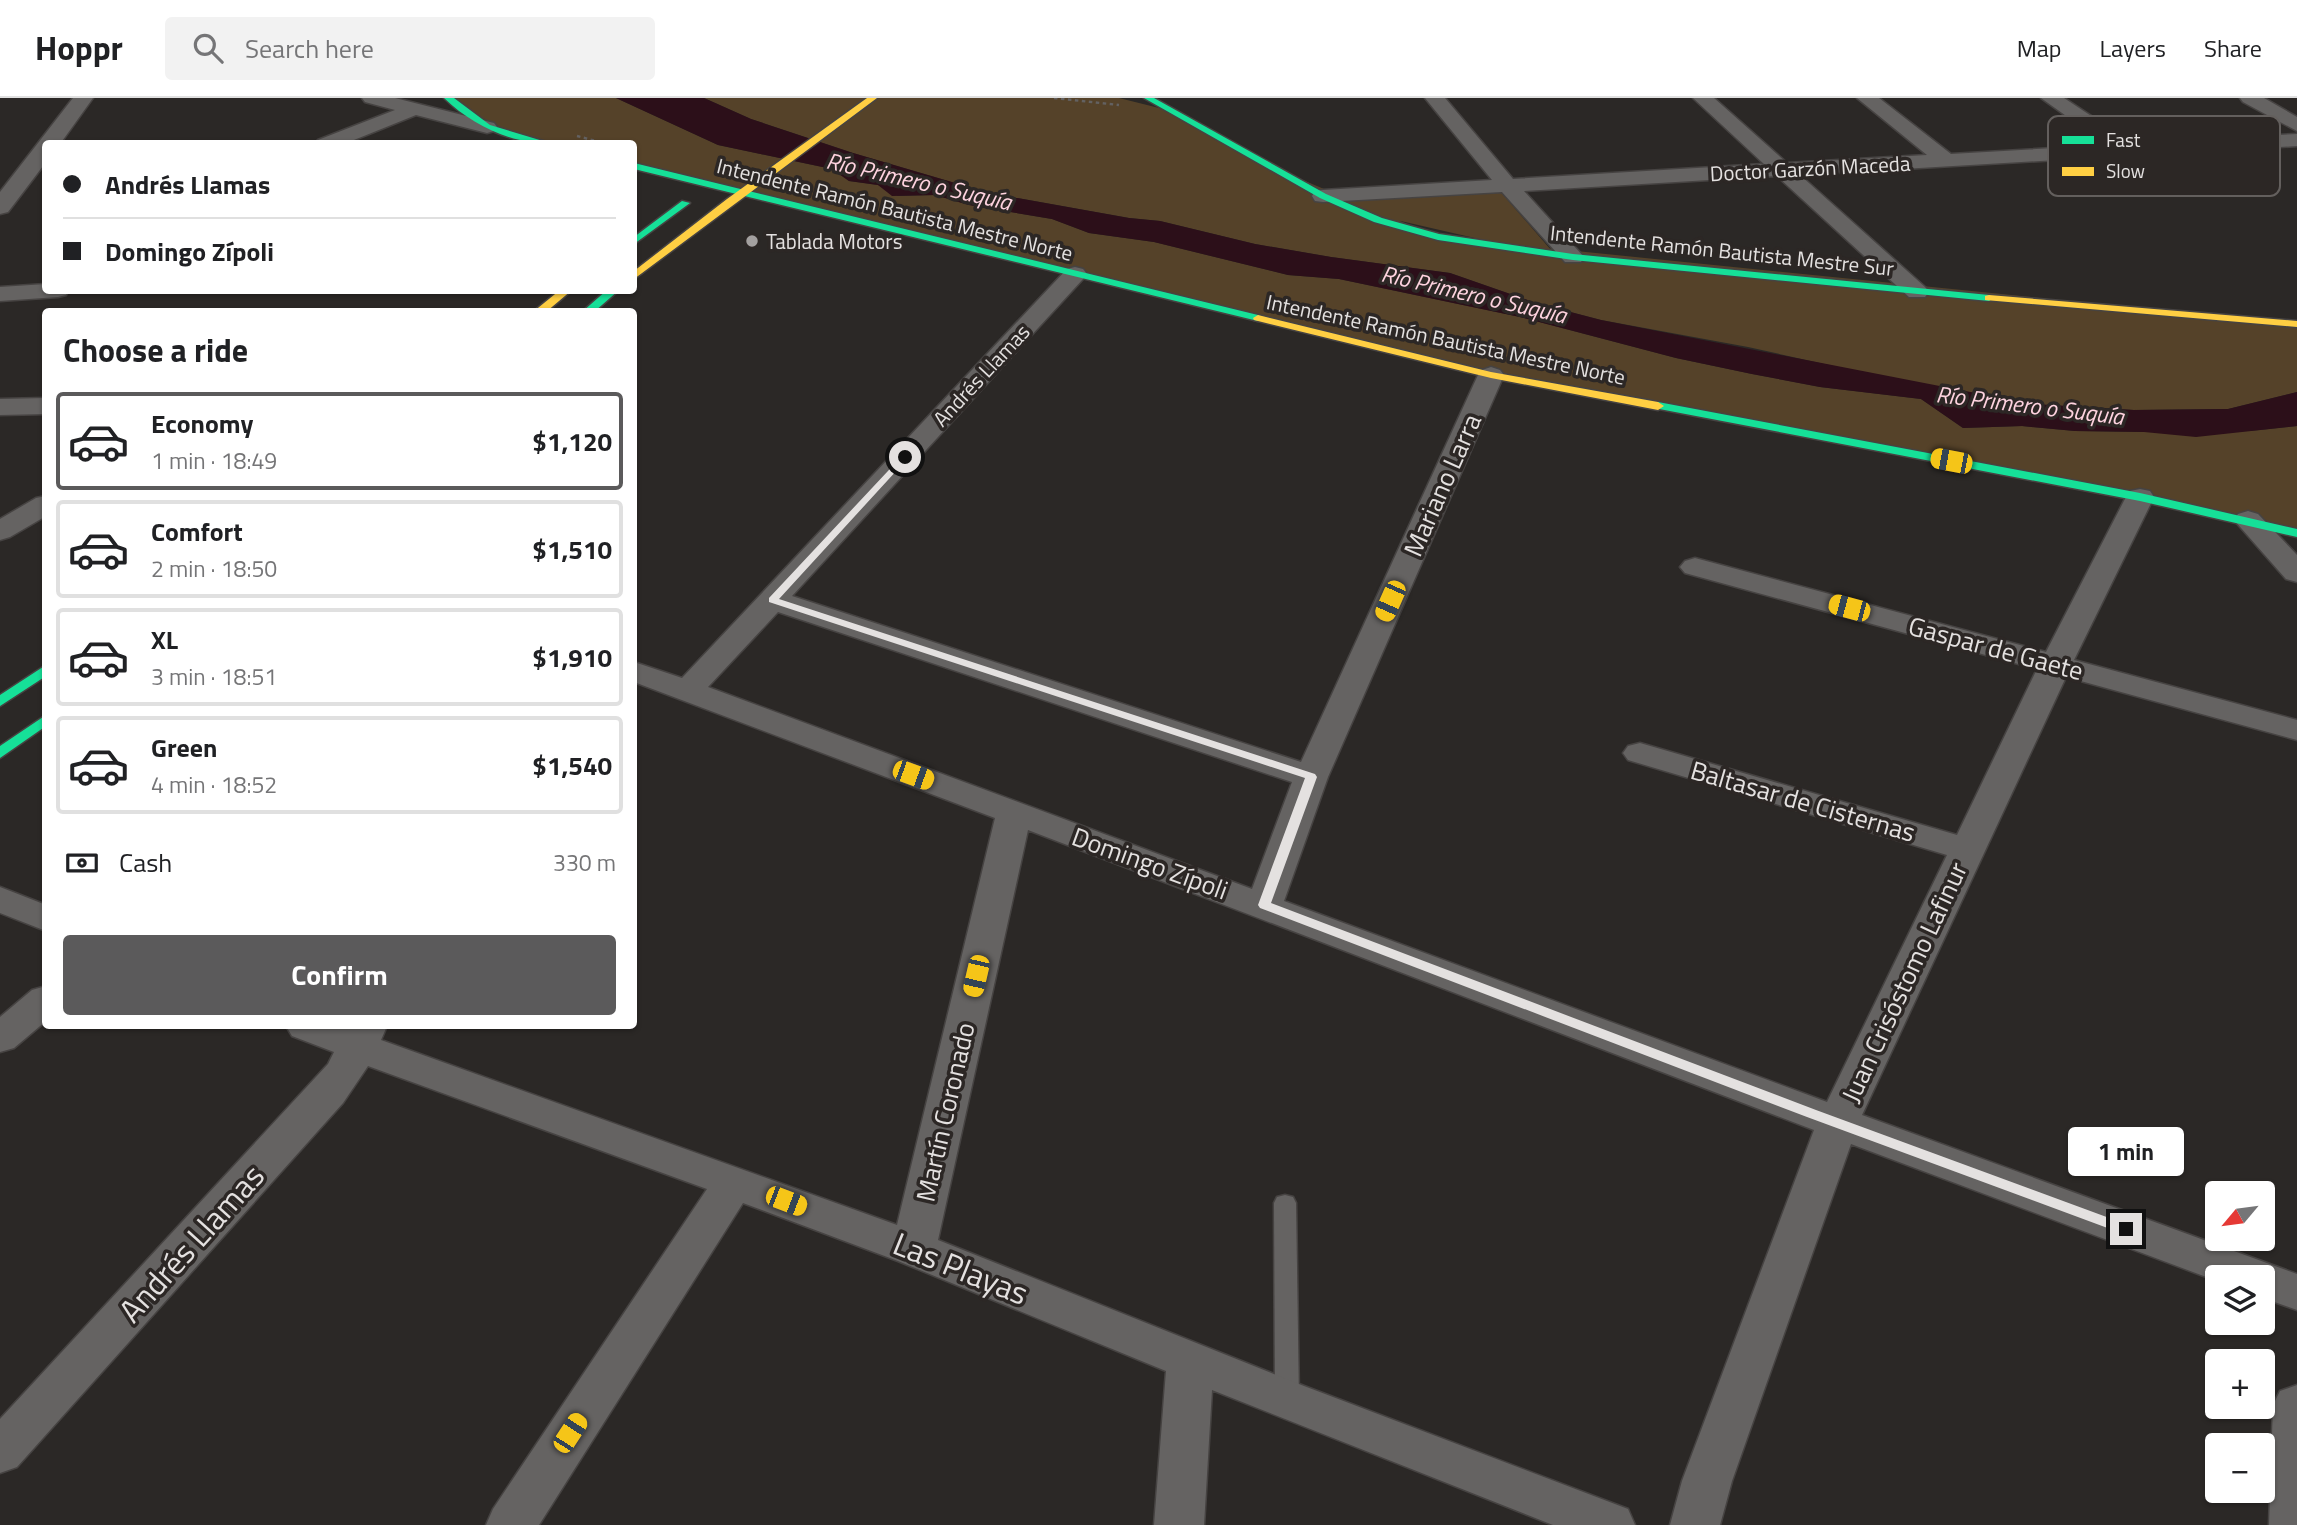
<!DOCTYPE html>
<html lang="en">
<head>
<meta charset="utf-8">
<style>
	body { margin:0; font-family:"Titillium Web",sans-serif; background:#f2f2f2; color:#202124; height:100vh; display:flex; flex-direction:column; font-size:26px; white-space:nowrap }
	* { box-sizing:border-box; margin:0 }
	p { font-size:23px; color:#757577 }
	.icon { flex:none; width:38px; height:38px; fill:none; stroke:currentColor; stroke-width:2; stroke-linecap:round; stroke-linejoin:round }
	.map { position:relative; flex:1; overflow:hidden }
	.drawer { position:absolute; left:42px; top:210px; width:595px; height:721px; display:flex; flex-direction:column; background:#fff; border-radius:7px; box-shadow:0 2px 5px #0004 }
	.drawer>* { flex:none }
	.banner { position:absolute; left:42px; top:42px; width:595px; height:154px; border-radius:7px; box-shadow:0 2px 5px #0004; display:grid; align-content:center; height:154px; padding:0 21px; background:#fff }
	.needle { width:46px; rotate:241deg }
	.tools { position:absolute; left:2205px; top:1083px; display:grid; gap:14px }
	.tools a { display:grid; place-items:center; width:70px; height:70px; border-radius:7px; background:#fff; box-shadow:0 2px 5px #0004; font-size:35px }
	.end { position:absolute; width:32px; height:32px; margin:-16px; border:9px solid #e4e1e0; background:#111; box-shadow:0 0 0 4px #111 }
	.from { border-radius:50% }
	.bubble { position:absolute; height:49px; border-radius:7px; background:#fff; box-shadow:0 2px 5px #0004; font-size:23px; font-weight:700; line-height:49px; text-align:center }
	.car { position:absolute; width:21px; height:42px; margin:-21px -10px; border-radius:9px; box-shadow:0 0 5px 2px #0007; background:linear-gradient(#f5c518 24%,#345 0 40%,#f5c518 0 76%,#345 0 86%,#f5c518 0) }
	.banner b { display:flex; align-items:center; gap:24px; height:66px; font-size:26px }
	.banner b+b { border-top:2px solid #e0e0e0 }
	.banner i { width:18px; height:18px; background:#202124 }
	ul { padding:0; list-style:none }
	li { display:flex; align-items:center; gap:21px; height:98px; margin:0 14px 10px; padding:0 7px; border:4px solid #e0e0e0; border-radius:7px }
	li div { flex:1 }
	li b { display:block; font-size:26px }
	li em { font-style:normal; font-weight:700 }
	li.current { border-color:#5b5a5b }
	li>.icon { width:63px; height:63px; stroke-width:1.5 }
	h2 { padding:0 21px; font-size:32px; line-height:84px }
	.pay { display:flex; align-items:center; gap:18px; height:77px; padding:0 21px; font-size:26px }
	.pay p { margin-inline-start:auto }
	.action { display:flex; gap:14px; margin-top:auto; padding:14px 21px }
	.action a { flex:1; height:80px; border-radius:7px; background:#5b5a5b; color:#fff; font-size:28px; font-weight:700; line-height:80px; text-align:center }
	header { display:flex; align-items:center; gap:42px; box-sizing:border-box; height:98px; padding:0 35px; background:#fff; border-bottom:2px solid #e0e0e0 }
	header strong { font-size:33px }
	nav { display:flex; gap:38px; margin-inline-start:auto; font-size:24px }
	.search { width:490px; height:63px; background:#f2f2f2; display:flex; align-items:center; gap:18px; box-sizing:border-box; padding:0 24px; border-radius:7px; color:#757577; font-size:26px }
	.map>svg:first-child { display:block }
	.green { fill:#554229 }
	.water { fill:#2c0f19 }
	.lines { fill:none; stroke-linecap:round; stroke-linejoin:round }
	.lane-casing { stroke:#464342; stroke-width:3 }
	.street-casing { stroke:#464342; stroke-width:3 }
	.fast-casing { stroke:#464342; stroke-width:3 }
	.slow-casing { stroke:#464342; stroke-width:3 }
	.path { stroke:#636161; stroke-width:2.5; stroke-dasharray:3.5 3.5; stroke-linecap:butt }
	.lane { fill:#656362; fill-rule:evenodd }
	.street { fill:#656362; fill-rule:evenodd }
	.fast { fill:#16e098; fill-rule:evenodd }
	.slow { fill:#ffcf43; fill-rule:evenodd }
	.route { fill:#e4e1e0 }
	.poi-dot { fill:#a3a09f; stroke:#2c2725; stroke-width:2.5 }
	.labels { text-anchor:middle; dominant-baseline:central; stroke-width:7; stroke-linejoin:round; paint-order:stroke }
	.far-street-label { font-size:21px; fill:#e4e1e0; stroke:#2c2725 }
	.far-poi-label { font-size:21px; fill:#e4e1e0; stroke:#2c2725; text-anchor:start }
	.far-water-label { font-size:23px; font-style:italic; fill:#fed3df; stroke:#2c2725 }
	.street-label { font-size:26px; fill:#e4e1e0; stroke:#2c2725 }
	.near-street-label { font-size:32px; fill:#e4e1e0; stroke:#2c2725 }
	.key { fill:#2c2725; stroke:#635f5d; stroke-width:2 }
	.key-label { font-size:19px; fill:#e4e1e0 }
</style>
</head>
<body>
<header>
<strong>Hoppr</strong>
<div class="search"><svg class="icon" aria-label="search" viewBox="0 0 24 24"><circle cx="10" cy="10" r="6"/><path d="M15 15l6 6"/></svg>Search here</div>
<nav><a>Map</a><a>Layers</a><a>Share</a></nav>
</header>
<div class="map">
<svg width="2297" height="1427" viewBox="0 0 2297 1427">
	<rect width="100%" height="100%" fill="#2b2826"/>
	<path class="green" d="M 448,0 L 616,0 L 718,47 L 832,71 L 849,83 L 878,87 L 898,98 L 935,97 L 969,107 L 1052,121 L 1089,135 L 1154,144 L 1288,177 L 1339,181 L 1520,219 L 1676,260 L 1752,276 L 1820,289 L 1921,301 L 1963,330 L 2022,328 L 2075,333 L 2144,334 L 2250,333 L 2297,328 L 2297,435 L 1491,277 L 634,68 L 634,46 L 549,45 L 487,29 Z
		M 704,0 L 1119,0 L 1171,13 L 1253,61 L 1438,139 L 2297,226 L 2297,294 L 2228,311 L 2134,312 L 2032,306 L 1910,285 L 1748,249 L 1601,222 L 1536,205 L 1450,175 L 1331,159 L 1255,146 L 1160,123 L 1129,120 L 989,95 L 853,55 L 751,21 Z
		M 1499,92 L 1551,152 L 1492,144 L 1392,121 L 1342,101 Z"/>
	<path class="water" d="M 616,0 L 704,0 L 751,21 L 853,55 L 989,95 L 1129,120 L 1160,123 L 1255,146 L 1331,159 L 1450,175 L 1536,205 L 1601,222 L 2032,306 L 2134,312 L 2228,311 L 2297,294 L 2297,328 L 2196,339 L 2144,334 L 2075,333 L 2022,328 L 1963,330 L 1921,301 L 1820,289 L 1752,276 L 1676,260 L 1520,219 L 1339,181 L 1288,177 L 1154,144 L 1089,135 L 1052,121 L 969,107 L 935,97 L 892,98 L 878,87 L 849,83 L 832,71 L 718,47 Z"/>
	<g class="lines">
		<g class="lane-casing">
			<path id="lane" d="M 1285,1097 L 1293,1099 L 1296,1105 L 1299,1302 L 1295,1309 L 1287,1312 L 1279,1309 L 1275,1302 L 1274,1105 L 1277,1099 Z"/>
		</g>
		<g class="street-casing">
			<path id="street" d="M 73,0 L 93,0 L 60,46 L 46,46 L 46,64 L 8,114 L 0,116 L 0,94 Z
				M 362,0 L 395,0 L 494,25 L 497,29 L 494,33 L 487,35 L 416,17 L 344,46 L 315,46 L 318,42 L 395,12 L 365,4 Z
				M 1425,0 L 1445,0 L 1513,81 L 1764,66 L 1693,0 L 1714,0 L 1787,65 L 1927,57 L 1857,0 L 1879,0 L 1951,56 L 2107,47 L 2041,0 L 2064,0 L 2132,45 L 2297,36 L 2297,48 L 1800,77 L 1925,189 L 1929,194 L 1925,199 L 1909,199 L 1777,78 L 1524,93 L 1584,159 L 1581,164 L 1565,164 L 1502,94 L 1323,104 L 1315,103 L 1312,98 L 1315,93 L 1323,92 L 1492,82 Z
				M 2240,0 L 2264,0 L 2297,19 L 2297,33 L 2243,4 Z
				M 1075,169 L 1083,171 L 1087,176 L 1083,181 L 792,498 L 1301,664 L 1478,277 L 1482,272 L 1491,269 L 1500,272 L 1504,277 L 1328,679 L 1284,803 L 1827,1004 L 1947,757 L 1628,662 L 1623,655 L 1628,648 L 1640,645 L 1957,737 L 2037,571 L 1685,475 L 1680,469 L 1685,463 L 1695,460 L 2046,554 L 2126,399 L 2130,393 L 2140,391 L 2150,393 L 2154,399 L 2074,562 L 2297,622 L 2297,642 L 2066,579 L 1862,1017 L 2297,1176 L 2297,1212 L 2263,1200 L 2263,1180 L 2217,1180 L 2217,1183 L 1851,1046 L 1732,1383 L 1720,1427 L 1670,1427 L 1682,1383 L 1814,1032 L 1028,732 L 938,1142 L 1304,1288 L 1628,1411 L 1635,1427 L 1553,1427 L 1212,1292 L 1204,1427 L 1154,1427 L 1166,1273 L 898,1163 L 743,1105 L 539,1427 L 486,1427 L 493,1411 L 707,1091 L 368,968 L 343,1005 L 17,1369 L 0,1375 L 0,1321 L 328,966 L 334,954 L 292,938 L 286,928 L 387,928 L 381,942 L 897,1127 L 995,720 L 634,584 L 634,564 L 682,580 L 1067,171 ZM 778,514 L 1292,684 L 1252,791 L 708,589 Z
				M 46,186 L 46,192 L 69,192 L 66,197 L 58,199 L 0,203 L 0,189 Z
				M 46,300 L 46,316 L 0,317 L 0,301 Z
				M 46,398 L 46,418 L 10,439 L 0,442 L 0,421 L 36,400 Z
				M 2248,413 L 2258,416 L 2297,457 L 2297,484 L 2286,481 L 2234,422 L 2238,416 Z
				M 0,789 L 46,807 L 46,833 L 0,815 Z
				M 46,888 L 46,923 L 14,950 L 0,954 L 0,919 L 32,892 Z
				M 2297,1287 L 2297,1427 L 2269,1427 L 2273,1307 L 2280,1293 Z"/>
		</g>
		<g class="fast-casing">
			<path id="fast" d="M 444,0 L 454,0 L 490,27 L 553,46 C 512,46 473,28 444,0 Z
				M 1144,0 L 1154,0 L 1326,96 L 1382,120 L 1439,136 L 1573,156 L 1989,197 L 1994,200 L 1989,203 L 1573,162 L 1438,142 L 1374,124 L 1320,100 Z
				M 634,65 L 1258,217 L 1263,220 L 1258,223 L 634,71 Z
				M 682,103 L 690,105 L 634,146 L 634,139 Z
				M 607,192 L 619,192 L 594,214 L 582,214 Z
				M 1658,304 L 2140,395 L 2297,431 L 2297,439 L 2140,403 L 1654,310 L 1654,306 Z
				M 46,567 L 46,578 L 0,608 L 0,597 Z
				M 46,617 L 46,628 L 0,660 L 0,648 Z"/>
		</g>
		<g class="slow-casing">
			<path id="slow" d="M 867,0 L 877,0 L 634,181 L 634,173 L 727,101 Z
				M 560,192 L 572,192 L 546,214 L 533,214 Z
				M 1989,197 L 2297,223 L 2297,229 L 1985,202 L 1985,198 Z
				M 1258,217 L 1491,274 L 1658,304 L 1664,308 L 1658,312 L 1491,280 L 1254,222 L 1253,220 Z"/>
		</g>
		<path class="path" d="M 1054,0 L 1119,7
			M 577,38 L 607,46"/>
		<use href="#lane" class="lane"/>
		<use href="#street" class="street"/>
		<use href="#fast" class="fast"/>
		<use href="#slow" class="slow"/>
	</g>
	<path class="route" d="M 902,358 L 909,359 L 779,501 L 1315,676 L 1317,679 L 1271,805 L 1816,1012 L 2131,1128 L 2131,1135 L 2121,1135 L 1807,1019 L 1260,810 L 1258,807 L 1305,680 L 769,504 L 769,500 Z"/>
	<circle class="poi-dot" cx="752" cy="143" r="7"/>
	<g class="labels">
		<g class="far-street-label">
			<text transform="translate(1810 70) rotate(-3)">Doctor Garzón Maceda</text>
			<text transform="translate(895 111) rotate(14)">Intendente Ramón Bautista Mestre Norte</text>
			<text transform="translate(1722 152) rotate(6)">Intendente Ramón Bautista Mestre Sur</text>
			<text transform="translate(1446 241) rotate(12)">Intendente Ramón Bautista Mestre Norte</text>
			<text transform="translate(981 277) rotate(-47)">Andrés Llamas</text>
		</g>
		<g class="far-poi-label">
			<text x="766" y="143">Tablada Motors</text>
		</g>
		<g class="far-water-label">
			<text transform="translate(919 83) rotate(13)">Río Primero o Suquía</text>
			<text transform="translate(1474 196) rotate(13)">Río Primero o Suquía</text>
			<text transform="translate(2030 307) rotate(7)">Río Primero o Suquía</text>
		</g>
		<g class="street-label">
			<text transform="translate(1442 387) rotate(-66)">Mariano Larra</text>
			<text transform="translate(1996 550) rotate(15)">Gaspar de Gaete</text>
			<text transform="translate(1803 703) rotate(16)">Baltasar de Cisternas</text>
			<text transform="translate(1150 765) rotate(20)">Domingo Zípoli</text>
			<text transform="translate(1904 884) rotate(-65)">Juan Crisóstomo Lafinur</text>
			<text transform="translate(945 1014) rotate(-77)">Martín Coronado</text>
		</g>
		<g class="near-street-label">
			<text transform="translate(191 1145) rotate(-48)">Andrés Llamas</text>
			<text transform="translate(961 1170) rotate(22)">Las Playas</text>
		</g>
	</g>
	<rect x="2048" y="18" width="232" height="80" rx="10" class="key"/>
	<rect x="2062" y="38" width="32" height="8" fill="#16e098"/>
	<rect x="2062" y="69" width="32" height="9" fill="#ffcf43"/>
	<g class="key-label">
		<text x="2106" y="49">Fast</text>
		<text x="2106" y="80">Slow</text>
	</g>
</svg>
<div class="tools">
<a><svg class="needle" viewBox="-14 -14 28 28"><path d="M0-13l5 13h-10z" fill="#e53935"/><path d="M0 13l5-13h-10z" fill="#757577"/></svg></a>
<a><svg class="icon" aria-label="layers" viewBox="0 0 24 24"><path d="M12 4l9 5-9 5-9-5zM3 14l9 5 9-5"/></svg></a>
<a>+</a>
<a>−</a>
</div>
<i class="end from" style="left:905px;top:359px"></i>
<i class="end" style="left:2126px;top:1131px"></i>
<div class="bubble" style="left:2068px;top:1029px;width:116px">1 min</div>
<i class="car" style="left:1951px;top:363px;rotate:281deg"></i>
<i class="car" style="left:1390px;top:503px;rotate:204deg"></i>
<i class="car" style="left:1849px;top:510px;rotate:285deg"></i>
<i class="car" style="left:913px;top:677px;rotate:110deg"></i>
<i class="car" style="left:976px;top:878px;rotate:193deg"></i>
<i class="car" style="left:786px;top:1103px;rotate:111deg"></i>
<i class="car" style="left:570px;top:1335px;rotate:33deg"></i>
<div class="banner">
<b><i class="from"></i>Andrés Llamas</b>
<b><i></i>Domingo Zípoli</b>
</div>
<section class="drawer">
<h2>Choose a ride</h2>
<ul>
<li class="current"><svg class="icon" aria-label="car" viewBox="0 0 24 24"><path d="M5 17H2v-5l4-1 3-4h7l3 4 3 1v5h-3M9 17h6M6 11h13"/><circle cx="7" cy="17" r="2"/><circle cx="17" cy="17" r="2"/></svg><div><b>Economy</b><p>1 min · 18:49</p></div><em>$1,120</em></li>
<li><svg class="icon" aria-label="car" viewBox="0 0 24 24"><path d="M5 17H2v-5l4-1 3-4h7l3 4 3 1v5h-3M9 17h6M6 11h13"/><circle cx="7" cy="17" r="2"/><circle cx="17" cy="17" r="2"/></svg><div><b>Comfort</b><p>2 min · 18:50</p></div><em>$1,510</em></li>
<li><svg class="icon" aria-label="car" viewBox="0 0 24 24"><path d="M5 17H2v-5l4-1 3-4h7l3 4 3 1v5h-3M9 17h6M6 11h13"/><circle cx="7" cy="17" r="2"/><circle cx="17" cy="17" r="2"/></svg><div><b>XL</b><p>3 min · 18:51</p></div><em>$1,910</em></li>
<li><svg class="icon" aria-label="car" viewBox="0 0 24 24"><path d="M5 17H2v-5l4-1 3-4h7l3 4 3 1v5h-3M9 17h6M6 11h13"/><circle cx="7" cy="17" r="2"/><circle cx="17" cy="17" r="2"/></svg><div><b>Green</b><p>4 min · 18:52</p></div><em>$1,540</em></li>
</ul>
<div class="pay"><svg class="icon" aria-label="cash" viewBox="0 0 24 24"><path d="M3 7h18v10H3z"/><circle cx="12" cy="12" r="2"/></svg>Cash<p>330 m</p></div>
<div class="action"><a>Confirm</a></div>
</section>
</div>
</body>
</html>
